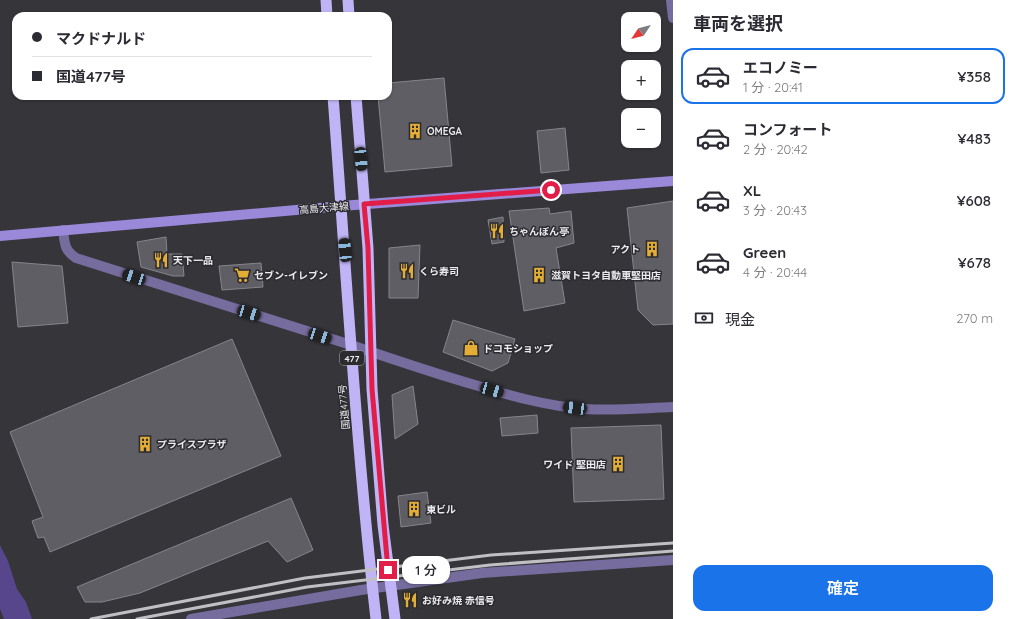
<!DOCTYPE html>
<html lang="ja">
<head>
<meta charset="utf-8">
<style>
	body { margin:0; font-family:Quicksand,"Noto Sans JP",sans-serif; background:#f2f2f3; color:#2b2b33; height:100vh; display:flex; flex-direction:column; font-size:15px; white-space:nowrap }
	* { box-sizing:border-box; margin:0 }
	p { font-size:13px; color:#7c7c81 }
	.icon { flex:none; width:22px; height:22px; fill:none; stroke:currentColor; stroke-width:2; stroke-linecap:round; stroke-linejoin:round }
	.map { position:relative; flex:1; overflow:hidden }
	.drawer { display:flex; flex-direction:column; background:#fff; width:340px }
	.drawer>* { flex:none }
	.hud { position:absolute; left:12px; top:12px; width:380px; height:88px; border-radius:12px; box-shadow:0 1px 3px #0004; display:grid; align-content:center; height:88px; padding:0 20px; background:#fff }
	.needle { width:26px; rotate:235deg }
	.tools { position:absolute; left:621px; top:12px; display:grid; gap:8px }
	.tools a { display:grid; place-items:center; width:40px; height:40px; border-radius:8px; background:#fff; box-shadow:0 1px 3px #0004; font-size:20px }
	.end { position:absolute; width:18px; height:18px; margin:-9px; border:5px solid #e11d48; background:#fff; box-shadow:0 0 0 2px #fff }
	.from { border-radius:50% }
	.bubble { position:absolute; height:28px; border-radius:12px; background:#fff; box-shadow:0 1px 3px #0004; font-size:13px; font-weight:600; line-height:28px; text-align:center }
	.car { position:absolute; width:12px; height:24px; margin:-12px -6px; border-radius:5px; box-shadow:0 0 3px 1px #0007; background:linear-gradient(#222 24%,#8ab4d8 0 40%,#222 0 76%,#8ab4d8 0 86%,#222 0) }
	.hud b { display:flex; align-items:center; gap:14px; height:38px; font-size:15px }
	.hud b+b { border-top:1px solid #e1e1e2 }
	.hud i { width:10px; height:10px; background:#2b2b33 }
	ul { padding:0; list-style:none }
	li { display:flex; align-items:center; gap:12px; height:56px; margin:0 8px 6px; padding:0 12px; border:2px solid transparent; border-radius:12px }
	li div { flex:1 }
	li b { display:block; font-size:15px }
	li em { font-style:normal; font-weight:600 }
	li.active { border-color:#1a73e8 }
	li>.icon { width:36px; height:36px; stroke-width:1.5 }
	h2 { padding:0 20px; font-size:18px; line-height:48px }
	.pay { display:flex; align-items:center; gap:10px; height:44px; padding:0 20px; font-size:15px }
	.pay p { margin-inline-start:auto }
	.action { display:flex; gap:8px; margin-top:auto; padding:8px 20px }
	.action a { flex:1; height:46px; border-radius:12px; background:#1a73e8; color:#fff; font-size:16px; font-weight:600; line-height:46px; text-align:center }
	main { display:flex; flex:1; min-height:0 }
	.map>svg:first-child { display:block }
	.water { fill:#58468d }
	.building { fill:#5f5e64; stroke:#86858c }
	.lines { fill:none; stroke-linecap:round; stroke-linejoin:round }
	.minor { stroke:#766c9e; stroke-width:10 }
	.secondary { stroke:#9a89d9; stroke-width:10 }
	.trunk { stroke:#c0b4f6; stroke-width:11 }
	.rail { stroke:#c0c0c4; stroke-width:3 }
	.route { stroke:#e11d48; stroke-width:5 }
	.labels { text-anchor:middle; dominant-baseline:central; stroke-width:3; stroke-linejoin:round; paint-order:stroke }
	.shield { fill:#2b2b30; stroke:#b1b1b5; stroke-width:1 }
	.shield-label { font-size:9px; font-weight:bold; fill:#ebeaee }
	.poi-label { font-size:10px; font-weight:bold; fill:#ebeaee; stroke:#2b2b30; text-anchor:start }
	.street-label { font-size:10px; fill:#ebeaee; stroke:#2b2b30 }
</style>
</head>
<body>
<main>
<div class="map">
<svg width="673" height="619" viewBox="0 0 673 619">
	<rect width="100%" height="100%" fill="#35353a"/>
	<path class="water" d="M 0,545 L 8,561 L 17,589 L 26,602 L 32,619 L 4,619 L 0,609 Z"/>
	<path class="building" d="M 444,78 L 452,166 L 385,172 L 378,96 L 388,96 L 388,83 Z
		M 565,128 L 569,170 L 541,173 L 537,131 Z
		M 673,201 L 673,324 L 653,325 L 638,310 L 627,208 Z
		M 549,208 L 550,214 L 571,211 L 574,243 L 556,248 L 565,303 L 524,311 L 509,211 Z
		M 503,217 L 504,242 L 492,244 L 488,220 Z
		M 166,237 L 167,254 L 182,254 L 184,276 L 173,276 L 141,267 L 137,242 Z
		M 420,245 L 418,298 L 389,298 L 389,248 Z
		M 12,262 L 62,266 L 68,323 L 18,327 Z
		M 261,263 L 263,287 L 222,290 L 219,266 Z
		M 453,320 L 515,339 L 508,363 L 492,371 L 443,352 Z
		M 232,339 L 281,456 L 50,552 L 44,537 L 38,538 L 32,521 L 43,517 L 10,432 Z
		M 413,386 L 418,424 L 395,439 L 392,395 Z
		M 537,415 L 538,433 L 502,436 L 500,418 Z
		M 661,425 L 664,499 L 574,502 L 571,428 Z
		M 427,492 L 431,523 L 401,527 L 398,496 Z
		M 291,498 L 313,550 L 287,562 L 268,541 L 140,593 L 102,602 L 85,602 L 77,587 Z"/>
	<g class="lines">
		<path class="minor" d="M 671,0 L 673,18
			M 63,230 C 65,244 64,250 76,258 L 351,345 C 392,359 433,373 475,385 C 511,396 547,406 585,409 C 614,411 644,408 673,407
			M 191,619 L 361,590 L 482,573 L 673,560"/>
		<path class="secondary" d="M 0,236 L 341,206 L 673,181"/>
		<path class="trunk" d="M 326,0 L 327,16
			M 348,0 L 349,16
			M 333,96 C 346,270 356,445 376,619
			M 356,96 L 368,248 L 372,389 L 383,525 L 395,619"/>
		<path class="rail" d="M 91,619 L 305,578 L 491,555 L 673,543
			M 137,619 L 307,587 L 490,565 L 673,551"/>
	</g>
	<g class="lines">
		<path class="route" d="M 388,570 L 372,389 L 368,248 L 364,204 L 551,190"/>
	</g>
	<defs>
		<g id="building-bare" transform="scale(1.2)"><path d="M-4-6H4V6H1V3H-1V6H-4ZM-2.5-4.3h1.7v1.8h-1.7ZM.8-4.3h1.7v1.8H.8ZM-2.5-1h1.7V.8h-1.7ZM.8-1h1.7V.8H.8Z" fill="#e4ad35" stroke="#2b2b30" stroke-width="2.5" paint-order="stroke"/></g>
		<g id="restaurant-bare" transform="scale(1.2)"><path d="M-5-6h1v4h1v-4h1v4h1v-4h1v5L-1.5 .5V6h-2V.5L-5-1ZM5-6V6H3V1.5H1.5Q1.5-4 5-6Z" fill="#e4ad35" stroke="#2b2b30" stroke-width="2.5" paint-order="stroke"/></g>
		<g id="supermarket-bare" transform="scale(1.2)"><path d="M-6-5.5h2.5l.6 2H6L4.5 2H-2.5L-4.4-4H-6ZM-1.5 3.2a1.3 1.3 0 1 0 .1 0ZM3 3.2a1.3 1.3 0 1 0 .1 0Z" fill="#e4ad35" stroke="#2b2b30" stroke-width="2.5" paint-order="stroke"/></g>
		<g id="shop-bare" transform="scale(1.2)"><path d="M-5-2.5h2.3a2.7 3.5 0 0 1 5.4 0H5L5.5 6h-11ZM-1.5-2.5h3a1.5 2.3 0 0 0-3 0Z" fill="#e4ad35" stroke="#2b2b30" stroke-width="2.5" paint-order="stroke"/></g>
	</defs>
	<g fill-rule="evenodd">
		<use href="#building-bare" x="415" y="131"/>
		<use href="#restaurant-bare" x="497" y="231"/>
		<use href="#building-bare" x="652" y="249"/>
		<use href="#restaurant-bare" x="161" y="260"/>
		<use href="#restaurant-bare" x="407" y="271"/>
		<use href="#supermarket-bare" x="242" y="275"/>
		<use href="#building-bare" x="539" y="275"/>
		<use href="#shop-bare" x="471" y="348"/>
		<use href="#building-bare" x="145" y="444"/>
		<use href="#building-bare" x="618" y="464"/>
		<use href="#building-bare" x="414" y="509"/>
		<use href="#restaurant-bare" x="410" y="600"/>
	</g>
	<g class="labels">
		<rect class="shield" x="340" y="351" width="24" height="14" rx="3"/>
		<g class="shield-label">
			<text x="352" y="358">477</text>
		</g>
		<g class="poi-label">
			<text x="427" y="131">OMEGA</text>
			<text x="509" y="231">ちゃんぽん亭</text>
			<text x="640" y="249" text-anchor="end">アクト</text>
			<text x="173" y="260">天下一品</text>
			<text x="419" y="271">くら寿司</text>
			<text x="254" y="275">セブン-イレブン</text>
			<text x="551" y="275">滋賀トヨタ自動車堅田店</text>
			<text x="483" y="348">ドコモショップ</text>
			<text x="157" y="444">プライスプラザ</text>
			<text x="606" y="464" text-anchor="end">ワイド 堅田店</text>
			<text x="426" y="509">東ビル</text>
			<text x="422" y="600">お好み焼 赤信号</text>
		</g>
		<g class="street-label">
			<text transform="translate(324 208) rotate(-5)">高島大津線</text>
			<text transform="translate(344 407) rotate(-95)">国道477号</text>
		</g>
	</g>
</svg>
<div class="tools">
<a><svg class="needle" viewBox="-14 -14 28 28"><path d="M0-13l5 13h-10z" fill="#e53935"/><path d="M0 13l5-13h-10z" fill="#7c7c81"/></svg></a>
<a>+</a>
<a>−</a>
</div>
<i class="end from" style="left:551px;top:190px"></i>
<i class="end" style="left:388px;top:570px"></i>
<div class="bubble" style="left:402px;top:556px;width:48px">1 分</div>
<i class="car" style="left:361px;top:159px;rotate:175deg"></i>
<i class="car" style="left:345px;top:250px;rotate:355deg"></i>
<i class="car" style="left:134px;top:277px;rotate:288deg"></i>
<i class="car" style="left:249px;top:313px;rotate:107deg"></i>
<i class="car" style="left:320px;top:336px;rotate:108deg"></i>
<i class="car" style="left:492px;top:390px;rotate:106deg"></i>
<i class="car" style="left:575px;top:408px;rotate:277deg"></i>
<div class="hud">
<b><i class="from"></i>マクドナルド</b>
<b><i></i>国道477号</b>
</div>
</div>
<section class="drawer">
<h2>車両を選択</h2>
<ul>
<li class="active"><svg class="icon" aria-label="car" viewBox="0 0 24 24"><path d="M5 17H2v-5l4-1 3-4h7l3 4 3 1v5h-3M9 17h6M6 11h13"/><circle cx="7" cy="17" r="2"/><circle cx="17" cy="17" r="2"/></svg><div><b>エコノミー</b><p>1 分 · 20:41</p></div><em>¥358</em></li>
<li><svg class="icon" aria-label="car" viewBox="0 0 24 24"><path d="M5 17H2v-5l4-1 3-4h7l3 4 3 1v5h-3M9 17h6M6 11h13"/><circle cx="7" cy="17" r="2"/><circle cx="17" cy="17" r="2"/></svg><div><b>コンフォート</b><p>2 分 · 20:42</p></div><em>¥483</em></li>
<li><svg class="icon" aria-label="car" viewBox="0 0 24 24"><path d="M5 17H2v-5l4-1 3-4h7l3 4 3 1v5h-3M9 17h6M6 11h13"/><circle cx="7" cy="17" r="2"/><circle cx="17" cy="17" r="2"/></svg><div><b>XL</b><p>3 分 · 20:43</p></div><em>¥608</em></li>
<li><svg class="icon" aria-label="car" viewBox="0 0 24 24"><path d="M5 17H2v-5l4-1 3-4h7l3 4 3 1v5h-3M9 17h6M6 11h13"/><circle cx="7" cy="17" r="2"/><circle cx="17" cy="17" r="2"/></svg><div><b>Green</b><p>4 分 · 20:44</p></div><em>¥678</em></li>
</ul>
<div class="pay"><svg class="icon" aria-label="cash" viewBox="0 0 24 24"><path d="M3 7h18v10H3z"/><circle cx="12" cy="12" r="2"/></svg>現金<p>270 m</p></div>
<div class="action"><a>確定</a></div>
</section>
</main>
</body>
</html>
